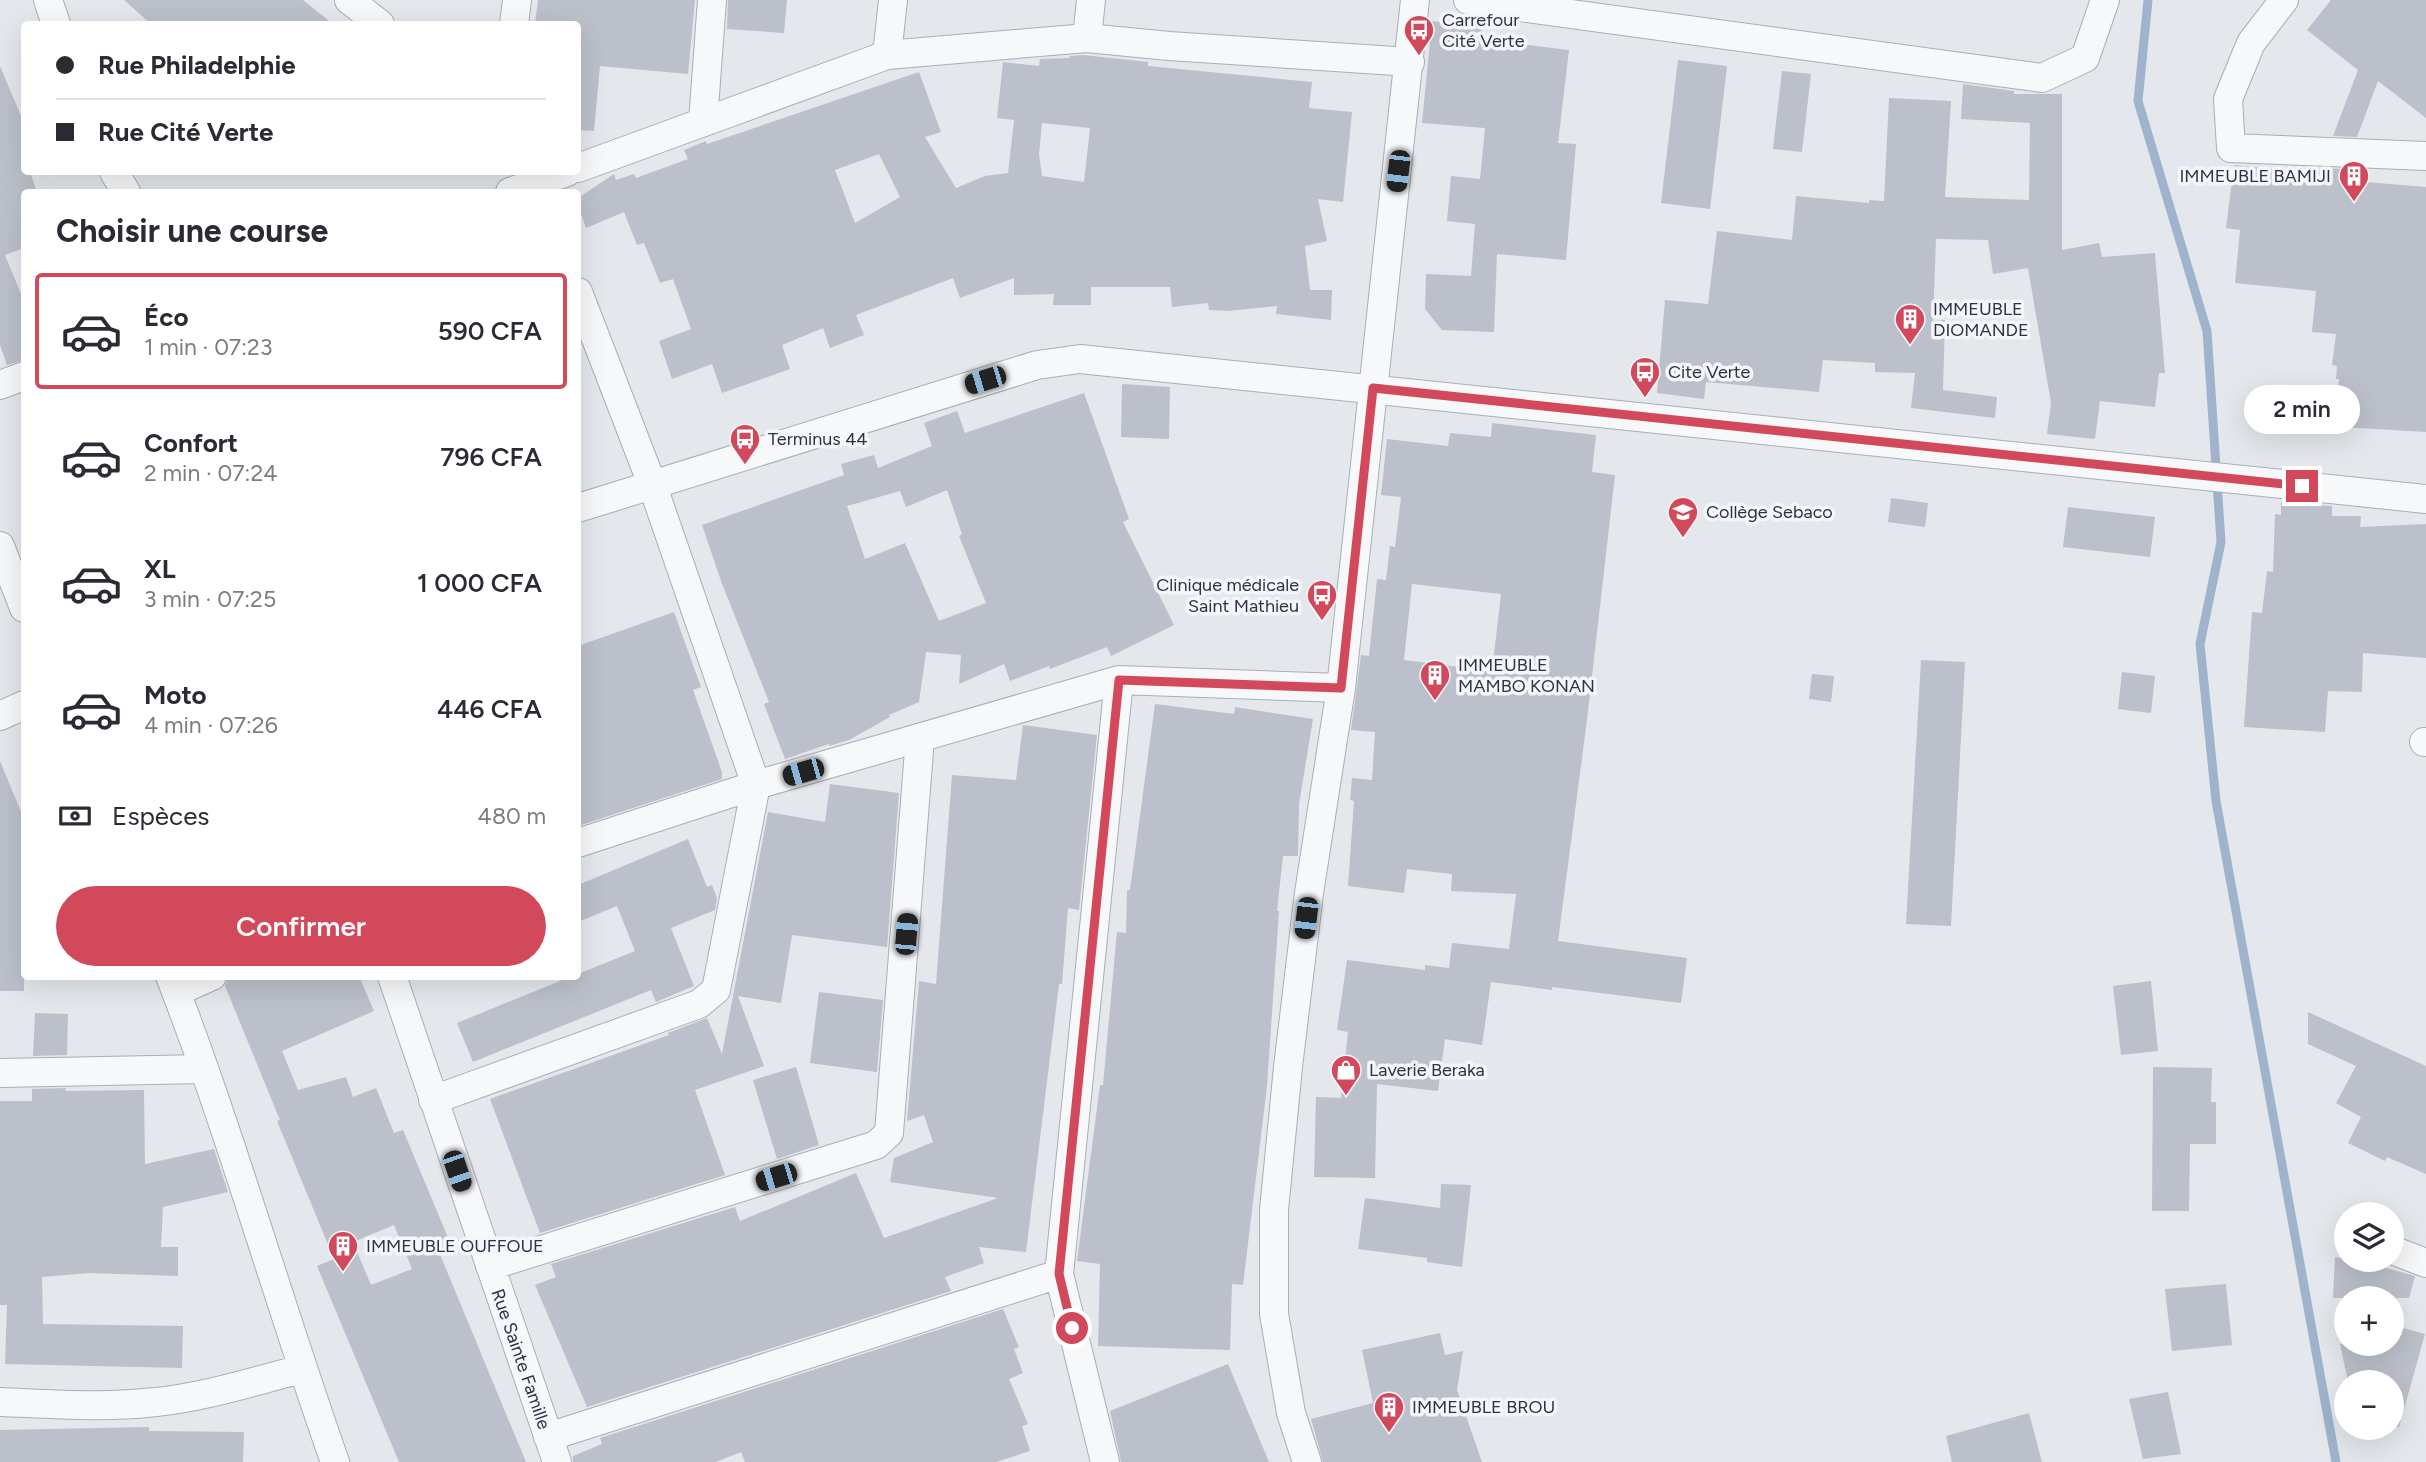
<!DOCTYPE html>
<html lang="fr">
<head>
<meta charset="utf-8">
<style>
	body { margin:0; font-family:Figtree,sans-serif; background:#f7f7f7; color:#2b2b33; height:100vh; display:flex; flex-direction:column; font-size:26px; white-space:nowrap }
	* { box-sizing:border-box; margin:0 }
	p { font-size:23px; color:#7c7c81 }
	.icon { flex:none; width:38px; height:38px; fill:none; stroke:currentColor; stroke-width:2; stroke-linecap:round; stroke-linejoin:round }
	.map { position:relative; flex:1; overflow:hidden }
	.panel { position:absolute; left:21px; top:189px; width:560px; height:791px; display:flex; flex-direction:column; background:#fff; border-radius:7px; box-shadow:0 7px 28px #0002 }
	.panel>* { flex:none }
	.guide { position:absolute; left:21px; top:21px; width:560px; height:154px; border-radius:7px; box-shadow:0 7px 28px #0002; display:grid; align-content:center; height:154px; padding:0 35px; background:#fff }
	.tools { position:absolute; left:2334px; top:1202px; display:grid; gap:14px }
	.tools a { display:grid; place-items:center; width:70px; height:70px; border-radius:50%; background:#fff; box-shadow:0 7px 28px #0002; font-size:35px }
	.end { position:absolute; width:32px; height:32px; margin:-16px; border:9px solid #d1495b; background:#fff; box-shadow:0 0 0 4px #fff }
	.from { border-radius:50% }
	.bubble { position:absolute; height:49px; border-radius:24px; background:#fff; box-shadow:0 7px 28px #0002; font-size:23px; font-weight:600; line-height:49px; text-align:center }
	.car { position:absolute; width:21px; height:42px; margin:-21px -10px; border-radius:9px; box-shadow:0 0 5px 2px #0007; background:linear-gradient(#222 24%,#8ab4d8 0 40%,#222 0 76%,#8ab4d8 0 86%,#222 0) }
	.guide b { display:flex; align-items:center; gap:24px; height:66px; font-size:26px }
	.guide b+b { border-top:2px solid #e1e1e2 }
	.guide i { width:18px; height:18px; background:#2b2b33 }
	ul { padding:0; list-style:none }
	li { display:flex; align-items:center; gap:21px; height:116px; margin:0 14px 10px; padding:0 21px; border:4px solid transparent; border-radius:7px }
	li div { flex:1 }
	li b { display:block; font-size:26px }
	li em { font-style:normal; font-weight:600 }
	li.current { border-color:#d1495b }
	li>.icon { width:63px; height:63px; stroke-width:1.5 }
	h2 { padding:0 35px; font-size:32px; line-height:84px }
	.pay { display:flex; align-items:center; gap:18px; height:77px; padding:0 35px; font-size:26px }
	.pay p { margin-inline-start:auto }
	.action { display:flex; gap:14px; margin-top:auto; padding:14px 35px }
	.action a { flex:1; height:80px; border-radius:42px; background:#d1495b; color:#fff; font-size:28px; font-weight:600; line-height:80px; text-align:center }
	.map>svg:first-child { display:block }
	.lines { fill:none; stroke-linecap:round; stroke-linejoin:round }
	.stream { stroke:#9fb4cc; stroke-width:9 }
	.building { fill:#bbc0ca; fill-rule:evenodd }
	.street-casing { stroke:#a9aeb7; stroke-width:30 }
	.street { stroke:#f7f8fa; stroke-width:28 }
	.route { stroke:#d1495b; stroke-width:9 }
	.labels { text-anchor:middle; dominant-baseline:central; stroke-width:7; stroke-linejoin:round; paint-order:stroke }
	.poi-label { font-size:18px; fill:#2b3445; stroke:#f4f6f9; text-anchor:start }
	.street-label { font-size:18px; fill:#2b3445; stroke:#f4f6f9 }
</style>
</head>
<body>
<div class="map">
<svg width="2426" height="1462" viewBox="0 0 2426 1462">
	<rect width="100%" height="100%" fill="#e4e7ec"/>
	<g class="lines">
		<path class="stream" d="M 2148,0 L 2138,101 L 2207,331 L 2221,542 L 2200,644 L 2216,801 L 2336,1462"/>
	</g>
	<path class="building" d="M 124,0 L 303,0 L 333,24 L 151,24 Z
		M 538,0 L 695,0 L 688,74 L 600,66 L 594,131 L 578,130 L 578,24 L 535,24 Z
		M 728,0 L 787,0 L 784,33 L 727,29 Z
		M 2331,0 L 2426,0 L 2426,118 L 2378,81 L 2357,137 L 2333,136 L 2358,70 L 2307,30 Z
		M 1432,21 L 1482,26 L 1481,39 L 1569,50 L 1558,143 L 1576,144 L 1566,260 L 1497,254 L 1494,332 L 1442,330 L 1425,309 L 1426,274 L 1471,276 L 1475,224 L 1447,221 L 1451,176 L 1480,179 L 1485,128 L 1422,123 Z
		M 1083,55 L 1148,62 L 1148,66 L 1312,82 L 1309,108 L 1352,112 L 1343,202 L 1318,199 L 1327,241 L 1305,246 L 1310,290 L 1332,290 L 1331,320 L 1276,314 L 1277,306 L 1228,311 L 1209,310 L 1208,303 L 1172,307 L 1170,287 L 1091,287 L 1091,305 L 1053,305 L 1054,294 L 1014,295 L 1014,278 L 960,298 L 953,278 L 856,315 L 864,335 L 830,348 L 823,328 L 782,345 L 790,369 L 722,393 L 712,364 L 672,379 L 659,341 L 691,329 L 673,279 L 660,283 L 644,243 L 637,245 L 624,212 L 586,228 L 578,205 L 578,198 L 614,174 L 616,180 L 634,174 L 636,178 L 688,159 L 684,150 L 706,141 L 707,144 L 919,72 L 941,132 L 925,137 L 956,188 L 985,176 L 1008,173 L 1014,120 L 997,118 L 1003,62 L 1039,66 L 1040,59 L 1069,58 L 1070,56 ZM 1042,123 L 1090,128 L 1084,182 L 1042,176 L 1039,154 ZM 879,154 L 900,197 L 855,223 L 835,170 Z
		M 1678,60 L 1727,66 L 1710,209 L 1661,203 Z
		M 0,66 L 24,123 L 24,172 L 30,172 L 37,192 L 24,192 L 24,248 L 5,255 L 24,301 L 24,360 L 7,365 L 0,345 Z
		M 1782,71 L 1811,74 L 1802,152 L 1773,149 Z
		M 1963,84 L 2014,91 L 2014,94 L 2062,94 L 2062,250 L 2099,243 L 2102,257 L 2155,253 L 2165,373 L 2159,373 L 2155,407 L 2100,401 L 2095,439 L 2047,434 L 2051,403 L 2028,268 L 1993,274 L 1988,240 L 1936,239 L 1933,320 L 1945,320 L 1943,390 L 1997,397 L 1995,418 L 1911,408 L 1915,373 L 1875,372 L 1875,363 L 1823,360 L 1819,392 L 1706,382 L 1704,399 L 1657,393 L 1665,300 L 1708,304 L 1717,231 L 1792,240 L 1796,196 L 1869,203 L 1869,200 L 1884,201 L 1889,98 L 1951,101 L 1945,197 L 2029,200 L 2030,123 L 1961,119 Z
		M 2234,165 L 2318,173 L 2320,168 L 2345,169 L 2341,180 L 2426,187 L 2426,432 L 2341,427 L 2343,389 L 2338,389 L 2339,379 L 2336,379 L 2337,366 L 2332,365 L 2336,334 L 2312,332 L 2316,291 L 2235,283 L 2240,230 L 2226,228 Z
		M 1122,384 L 1170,387 L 1169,439 L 1121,437 Z
		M 1084,393 L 1129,519 L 1123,522 L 1174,625 L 1111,656 L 1107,647 L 1050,669 L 1049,666 L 1010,681 L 1004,664 L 959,684 L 961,655 L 926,652 L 919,702 L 889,715 L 890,717 L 849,740 L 829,746 L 829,744 L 785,759 L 764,704 L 769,702 L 721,581 L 702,525 L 844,475 L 841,464 L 874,455 L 878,468 L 932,446 L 924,423 L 957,411 L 965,433 ZM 947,490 L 962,534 L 959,536 L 986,603 L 939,621 L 905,543 L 865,559 L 847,506 L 900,491 L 906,507 Z
		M 1492,423 L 1596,435 L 1592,472 L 1615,475 L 1587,720 L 1558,941 L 1687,958 L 1681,1003 L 1552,987 L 1552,990 L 1491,982 L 1482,1045 L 1445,1039 L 1438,1091 L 1377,1084 L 1375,1178 L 1314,1177 L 1316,1097 L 1341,1098 L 1348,1032 L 1337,1030 L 1347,960 L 1425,970 L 1425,965 L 1449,968 L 1452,943 L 1509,949 L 1516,894 L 1451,891 L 1452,874 L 1407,869 L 1404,893 L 1348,886 L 1354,801 L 1350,800 L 1352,778 L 1372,780 L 1375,732 L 1351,730 L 1361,655 L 1369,656 L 1377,579 L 1386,580 L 1390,546 L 1395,547 L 1401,497 L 1381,495 L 1387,439 L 1448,446 L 1450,433 L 1491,437 ZM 1412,584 L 1501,594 L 1492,671 L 1404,660 Z
		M 1891,498 L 1928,503 L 1925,527 L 1888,522 Z
		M 2281,502 L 2332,506 L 2332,516 L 2361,516 L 2360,527 L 2426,524 L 2426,658 L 2363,653 L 2362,692 L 2328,691 L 2325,732 L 2244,727 L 2252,612 L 2262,613 L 2267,571 L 2273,572 L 2275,514 L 2281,515 Z
		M 2068,507 L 2155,517 L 2150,557 L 2063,547 Z
		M 674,612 L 701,687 L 693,690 L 722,772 L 722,779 L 578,826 L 578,646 Z
		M 1921,660 L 1965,662 L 1951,926 L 1906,924 Z
		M 2122,672 L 2155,676 L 2151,713 L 2118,709 Z
		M 1812,674 L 1834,676 L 1831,702 L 1809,699 Z
		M 1155,704 L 1234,714 L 1235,707 L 1313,719 L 1299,804 L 1298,856 L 1283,856 L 1277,911 L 1279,911 L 1267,1086 L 1243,1285 L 1232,1284 L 1230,1350 L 1098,1346 L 1100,1264 L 1077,1261 L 1100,1085 L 1103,1085 L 1117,932 L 1126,933 L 1127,890 L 1130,890 Z
		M 1023,725 L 1097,735 L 1079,910 L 1068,908 L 1062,984 L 1059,984 L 1026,1252 L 979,1247 L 984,1263 L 945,1277 L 951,1291 L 587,1407 L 535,1285 L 556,1277 L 551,1264 L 735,1207 L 740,1221 L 856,1173 L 884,1238 L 998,1198 L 890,1182 L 894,1158 L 933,1142 L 924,1115 L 907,1121 L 919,981 L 936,984 L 952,775 L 1016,780 Z
		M 0,761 L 24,819 L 24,991 L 0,991 Z
		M 830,784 L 899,793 L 887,947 L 792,935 L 781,1003 L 738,996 L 764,1066 L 695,1090 L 725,1175 L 540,1233 L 490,1099 L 669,1035 L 668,1033 L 707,1018 L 722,1054 L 768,812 L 825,822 Z
		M 688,839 L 707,887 L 712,885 L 717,898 L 715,910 L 671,928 L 694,986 L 656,1002 L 651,990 L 473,1062 L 457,1023 L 572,976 L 578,976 L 578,974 L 635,951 L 617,906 L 578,922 L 578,885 Z
		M 228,976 L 359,976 L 374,1011 L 282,1051 L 298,1090 L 346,1077 L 353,1097 L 376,1088 L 394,1133 L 403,1130 L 452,1247 L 439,1252 L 526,1462 L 399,1462 L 317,1266 L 334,1259 L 277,1121 L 280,1120 L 225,986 ZM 394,1225 L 412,1269 L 371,1285 L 353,1242 Z
		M 2151,981 L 2158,1051 L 2121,1055 L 2113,986 Z
		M 819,992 L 883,1000 L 877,1072 L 810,1063 Z
		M 2308,1012 L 2426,1066 L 2426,1174 L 2387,1157 L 2385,1161 L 2348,1143 L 2361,1117 L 2336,1103 L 2356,1066 L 2308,1044 Z
		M 35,1013 L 68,1014 L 67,1055 L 33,1056 Z
		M 796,1067 L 819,1145 L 777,1159 L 753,1080 Z
		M 2153,1067 L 2212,1068 L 2211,1102 L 2216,1102 L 2216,1144 L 2190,1144 L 2189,1211 L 2152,1211 Z
		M 66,1088 L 65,1091 L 144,1090 L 145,1164 L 214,1149 L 228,1192 L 163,1207 L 161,1247 L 178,1247 L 178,1276 L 89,1273 L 42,1277 L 43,1324 L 183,1326 L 182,1368 L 5,1364 L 7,1305 L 0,1305 L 0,1101 L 32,1101 L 32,1089 Z
		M 1441,1184 L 1471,1185 L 1462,1267 L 1427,1262 L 1427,1258 L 1358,1249 L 1365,1198 L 1440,1208 Z
		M 2335,1257 L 2379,1266 L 2415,1276 L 2409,1298 L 2333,1298 Z
		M 2226,1284 L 2232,1345 L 2172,1351 L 2165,1289 Z
		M 1003,1309 L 1019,1347 L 1014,1349 L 1023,1373 L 1009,1379 L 1028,1424 L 1022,1426 L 1030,1451 L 996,1462 L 745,1462 L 741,1452 L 716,1462 L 573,1462 L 573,1456 L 602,1444 L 600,1438 Z
		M 2392,1325 L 2425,1334 L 2399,1427 L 2392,1426 L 2392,1382 L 2348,1382 L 2340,1344 L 2392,1344 Z
		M 1440,1333 L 1445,1355 L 1463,1351 L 1457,1390 L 1482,1462 L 1323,1462 L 1311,1419 L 1373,1403 L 1362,1350 Z
		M 1228,1364 L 1269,1462 L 1121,1462 L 1110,1411 Z
		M 2168,1392 L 2181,1454 L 2143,1459 L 2129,1399 Z
		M 2029,1413 L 2042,1462 L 1952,1462 L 1946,1436 Z
		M 149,1427 L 149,1431 L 244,1432 L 243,1462 L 0,1462 L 0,1430 Z"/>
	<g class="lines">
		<g class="street-casing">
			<path id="street" d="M 48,0 L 56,24
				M 349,0 L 380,24
				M 1468,0 L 2042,78 L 2085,58 L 2105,0
				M 2284,0 L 2251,43 L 2228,99 L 2231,148 L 2426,156
				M 514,24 L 517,0
				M 1087,38 L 1091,0
				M 887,55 L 893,0
				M 703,122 L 712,0
				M 578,168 L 887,55 L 1087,38 L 1169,46 L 1410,62
				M 114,172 L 126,192
				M 510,192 L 567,172
				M 0,385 L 24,376
				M 578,508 L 1037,365 L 1080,359 L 2426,499
				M 0,546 L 24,608
				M 0,716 L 24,705
				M 2424,742 L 2426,742
				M 578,843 L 756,785 L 1119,680 L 1341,688
				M 170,976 C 232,1136 278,1301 335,1462
				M 392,976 L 557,1462
				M 176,992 L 212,976
				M 0,1073 L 204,1069
				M 433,1100 L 699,1004 L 716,990 L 756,785 L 652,484 L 578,292
				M 2392,1250 L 2426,1263
				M 490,1266 L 876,1145 L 889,1133 L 920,738
				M 0,1402 C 52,1404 104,1408 156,1402 C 205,1397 254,1381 302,1369
				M 548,1437 L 1059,1274
				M 1105,1462 L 1059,1274 L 1119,680
				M 1307,1462 L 1291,1413 L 1274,1314 L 1274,1210 L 1288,1067 L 1309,893 L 1341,688 L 1415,0"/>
		</g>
		<use href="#street" class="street"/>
	</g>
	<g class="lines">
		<path class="route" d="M 1072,1328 L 1059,1274 L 1119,680 L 1341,688 L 1373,388 L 2302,486"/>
	</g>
	<defs>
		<g id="bus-pin" transform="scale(1.575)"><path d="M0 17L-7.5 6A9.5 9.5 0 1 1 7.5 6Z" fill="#d1495b" stroke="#f4f6f9"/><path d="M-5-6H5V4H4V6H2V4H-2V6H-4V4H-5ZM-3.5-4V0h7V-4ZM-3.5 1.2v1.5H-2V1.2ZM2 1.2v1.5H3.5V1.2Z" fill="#fff"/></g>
		<g id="building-pin" transform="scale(1.575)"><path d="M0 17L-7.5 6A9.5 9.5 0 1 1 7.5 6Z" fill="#d1495b" stroke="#f4f6f9"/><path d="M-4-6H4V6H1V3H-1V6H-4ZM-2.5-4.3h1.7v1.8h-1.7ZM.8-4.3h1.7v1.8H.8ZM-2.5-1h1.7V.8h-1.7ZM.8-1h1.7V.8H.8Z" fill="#fff"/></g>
		<g id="school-pin" transform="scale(1.575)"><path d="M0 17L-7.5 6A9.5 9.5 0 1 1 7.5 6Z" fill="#d1495b" stroke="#f4f6f9"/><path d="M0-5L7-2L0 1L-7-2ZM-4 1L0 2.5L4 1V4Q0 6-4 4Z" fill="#fff"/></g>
		<g id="shop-pin" transform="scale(1.575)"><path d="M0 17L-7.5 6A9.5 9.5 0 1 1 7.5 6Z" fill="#d1495b" stroke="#f4f6f9"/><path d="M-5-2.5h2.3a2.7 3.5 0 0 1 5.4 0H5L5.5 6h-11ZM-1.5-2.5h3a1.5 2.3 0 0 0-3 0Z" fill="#fff"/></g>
	</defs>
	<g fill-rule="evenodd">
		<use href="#bus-pin" x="1419" y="30"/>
		<use href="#building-pin" x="2354" y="176"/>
		<use href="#building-pin" x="1910" y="319"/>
		<use href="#bus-pin" x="1645" y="372"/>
		<use href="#bus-pin" x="745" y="439"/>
		<use href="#school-pin" x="1683" y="512"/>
		<use href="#bus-pin" x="1322" y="595"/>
		<use href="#building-pin" x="1435" y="675"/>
		<use href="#shop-pin" x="1346" y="1070"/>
		<use href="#building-pin" x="343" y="1246"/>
		<use href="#building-pin" x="1389" y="1407"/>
	</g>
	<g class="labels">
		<g class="poi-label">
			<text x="1442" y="20">Carrefour<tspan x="1442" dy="21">Cité Verte</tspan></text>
			<text x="2331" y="176" text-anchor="end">IMMEUBLE BAMIJI</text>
			<text x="1933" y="309">IMMEUBLE<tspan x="1933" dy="21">DIOMANDE</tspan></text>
			<text x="1668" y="372">Cite Verte</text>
			<text x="768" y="439">Terminus 44</text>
			<text x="1706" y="512">Collège Sebaco</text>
			<text x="1299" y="585" text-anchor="end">Clinique médicale<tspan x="1299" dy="21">Saint Mathieu</tspan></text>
			<text x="1458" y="665">IMMEUBLE<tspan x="1458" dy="21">MAMBO KONAN</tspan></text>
			<text x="1369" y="1070">Laverie Beraka</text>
			<text x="366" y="1246">IMMEUBLE OUFFOUE</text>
			<text x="1412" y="1407">IMMEUBLE BROU</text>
		</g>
		<g class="street-label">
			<text transform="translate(521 1359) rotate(71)">Rue Sainte Famille</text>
		</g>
	</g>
</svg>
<div class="tools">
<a><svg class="icon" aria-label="layers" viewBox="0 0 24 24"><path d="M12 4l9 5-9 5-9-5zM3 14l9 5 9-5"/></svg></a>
<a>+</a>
<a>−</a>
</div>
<i class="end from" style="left:1072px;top:1328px"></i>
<i class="end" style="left:2302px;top:486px"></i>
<div class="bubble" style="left:2244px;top:385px;width:116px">2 min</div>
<i class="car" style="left:1398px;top:171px;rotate:187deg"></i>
<i class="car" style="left:985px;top:380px;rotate:253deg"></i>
<i class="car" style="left:803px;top:772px;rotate:254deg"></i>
<i class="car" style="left:1306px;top:918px;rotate:187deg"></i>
<i class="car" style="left:906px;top:934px;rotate:5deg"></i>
<i class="car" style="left:457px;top:1171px;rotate:161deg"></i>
<i class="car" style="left:776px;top:1177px;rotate:253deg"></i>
<div class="guide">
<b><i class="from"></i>Rue Philadelphie</b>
<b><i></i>Rue Cité Verte</b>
</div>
<section class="panel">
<h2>Choisir une course</h2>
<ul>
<li class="current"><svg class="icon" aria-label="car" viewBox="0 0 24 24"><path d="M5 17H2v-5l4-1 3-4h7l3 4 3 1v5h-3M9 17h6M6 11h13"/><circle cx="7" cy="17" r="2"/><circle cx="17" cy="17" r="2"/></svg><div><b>Éco</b><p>1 min · 07:23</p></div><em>590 CFA</em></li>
<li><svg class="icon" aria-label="car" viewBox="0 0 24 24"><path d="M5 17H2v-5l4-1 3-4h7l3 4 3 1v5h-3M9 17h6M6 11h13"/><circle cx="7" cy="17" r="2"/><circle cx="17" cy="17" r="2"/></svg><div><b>Confort</b><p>2 min · 07:24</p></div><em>796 CFA</em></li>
<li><svg class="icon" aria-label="car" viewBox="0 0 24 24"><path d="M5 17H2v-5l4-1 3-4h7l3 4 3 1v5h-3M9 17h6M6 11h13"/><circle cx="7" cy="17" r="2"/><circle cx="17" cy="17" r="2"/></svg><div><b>XL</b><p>3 min · 07:25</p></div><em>1 000 CFA</em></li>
<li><svg class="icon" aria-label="car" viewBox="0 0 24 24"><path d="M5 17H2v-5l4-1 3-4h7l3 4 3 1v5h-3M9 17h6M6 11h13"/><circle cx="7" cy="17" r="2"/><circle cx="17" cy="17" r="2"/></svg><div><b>Moto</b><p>4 min · 07:26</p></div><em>446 CFA</em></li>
</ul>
<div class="pay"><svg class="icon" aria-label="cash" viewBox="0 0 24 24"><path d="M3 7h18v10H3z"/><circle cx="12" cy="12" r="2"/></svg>Espèces<p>480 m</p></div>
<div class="action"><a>Confirmer</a></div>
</section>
</div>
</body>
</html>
